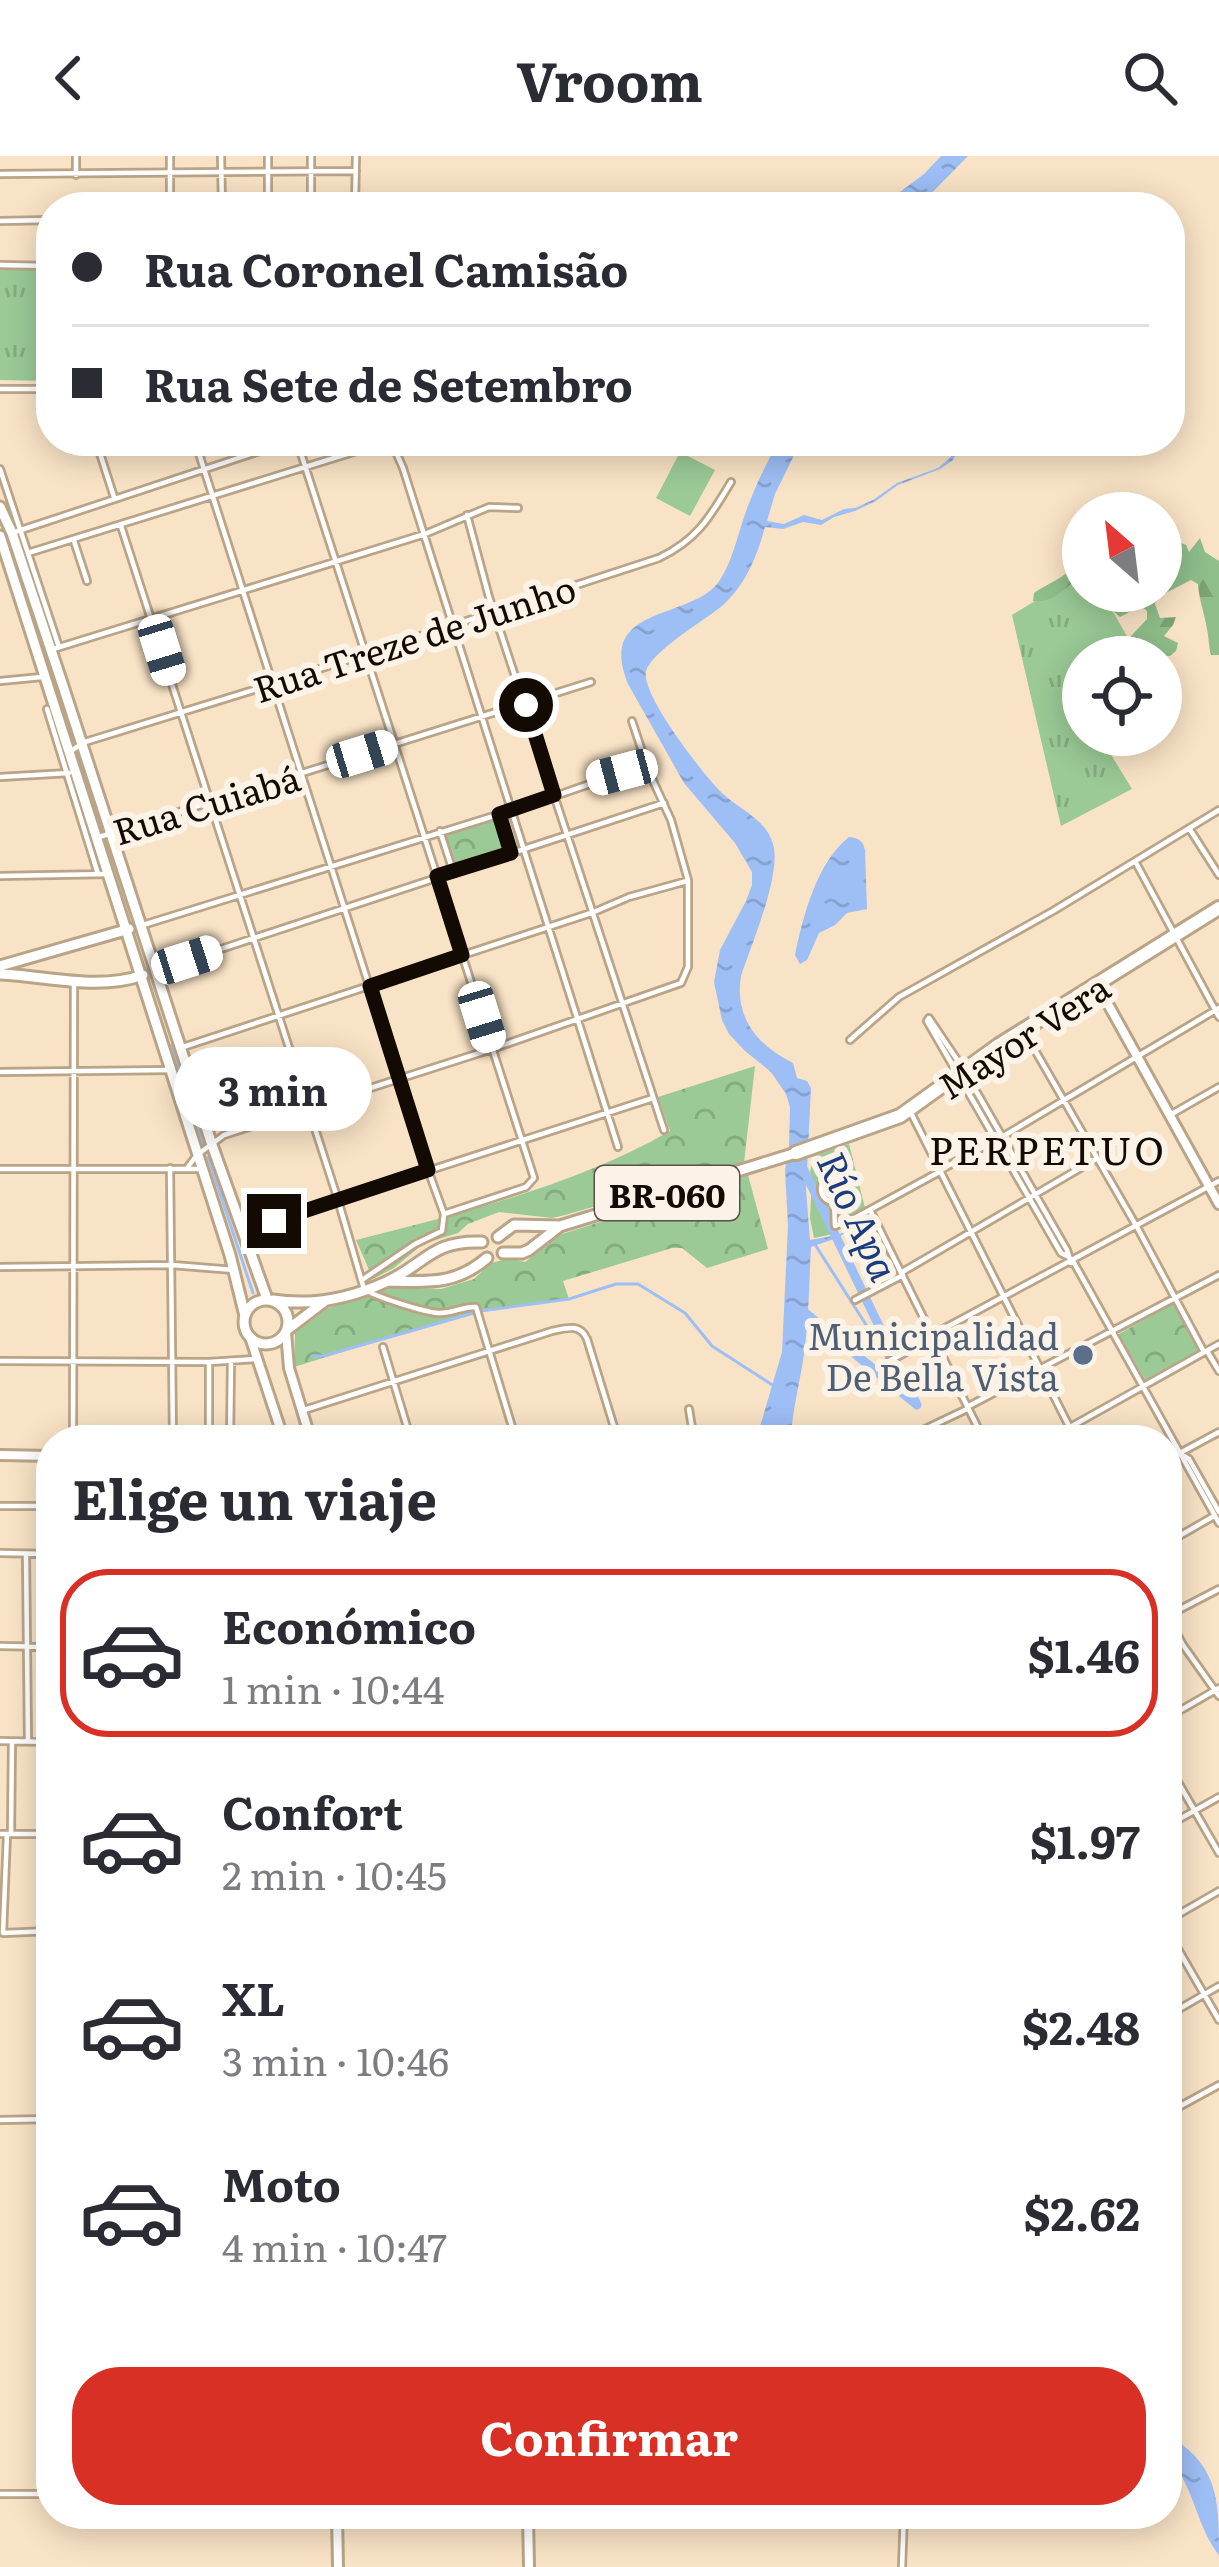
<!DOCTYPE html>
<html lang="es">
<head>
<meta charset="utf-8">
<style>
	body { margin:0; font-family:Literata,serif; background:#f2f2f3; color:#2b2b33; height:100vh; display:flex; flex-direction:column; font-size:45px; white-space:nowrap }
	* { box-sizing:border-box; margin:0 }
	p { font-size:39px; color:#7c7c81 }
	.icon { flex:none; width:66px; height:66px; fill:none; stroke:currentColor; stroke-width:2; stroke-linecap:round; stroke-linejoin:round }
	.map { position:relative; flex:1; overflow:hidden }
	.drawer { position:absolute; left:36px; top:1269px; width:1146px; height:1104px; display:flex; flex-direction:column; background:#fff; border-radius:48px; box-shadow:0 6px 30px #0003 }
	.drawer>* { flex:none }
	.guide { position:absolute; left:36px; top:36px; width:1149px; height:264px; border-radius:48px; box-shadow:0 6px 30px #0003; display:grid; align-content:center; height:264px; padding:0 36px; background:#fff }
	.needle { width:78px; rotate:332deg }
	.tools { position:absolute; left:1062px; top:336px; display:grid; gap:24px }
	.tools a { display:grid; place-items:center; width:120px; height:120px; border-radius:50%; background:#fff; box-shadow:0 6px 30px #0003; font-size:60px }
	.end { position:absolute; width:54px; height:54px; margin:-27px; border:15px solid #130b03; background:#fff; box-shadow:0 0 0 6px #fff }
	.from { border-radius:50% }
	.bubble { position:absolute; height:84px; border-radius:42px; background:#fff; box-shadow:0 6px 30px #0003; font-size:39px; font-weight:700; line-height:84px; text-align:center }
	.car { position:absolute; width:36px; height:72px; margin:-36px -18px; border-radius:15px; box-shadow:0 0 9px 3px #0007; background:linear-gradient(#fff 24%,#345 0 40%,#fff 0 76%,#345 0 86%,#fff 0) }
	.guide b { display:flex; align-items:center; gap:42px; height:114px; font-size:45px }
	.guide b+b { border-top:3px solid #e1e1e2 }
	.guide i { width:30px; height:30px; background:#2b2b33 }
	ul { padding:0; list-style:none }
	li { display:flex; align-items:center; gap:36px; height:168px; margin:0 24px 18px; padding:0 12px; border:6px solid transparent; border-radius:48px }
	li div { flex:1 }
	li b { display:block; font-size:45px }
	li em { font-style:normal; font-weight:700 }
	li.current { border-color:#d93025 }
	li>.icon { width:108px; height:108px; stroke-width:1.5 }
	h2 { padding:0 36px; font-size:54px; line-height:144px }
	.button { display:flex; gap:24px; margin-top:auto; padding:24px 36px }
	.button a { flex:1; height:138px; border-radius:48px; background:#d93025; color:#fff; font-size:48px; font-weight:700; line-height:138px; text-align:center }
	header { display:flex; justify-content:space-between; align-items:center; height:156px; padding:0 36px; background:#fff; font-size:54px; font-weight:700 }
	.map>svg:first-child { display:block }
	.grass { fill:url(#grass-tufts) }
	.forest { fill:url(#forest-firs) }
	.park { fill:url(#park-crowns) }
	.pitch { fill:#9bca96 }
	.water { fill:url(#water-ripples) }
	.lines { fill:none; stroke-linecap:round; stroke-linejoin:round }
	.stream { stroke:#9ebef6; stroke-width:3 }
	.river { stroke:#9ebef6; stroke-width:9 }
	.street-casing { stroke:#b9a488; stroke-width:10 }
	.secondary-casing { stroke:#b9a488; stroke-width:14 }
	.primary-casing { stroke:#b9a488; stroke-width:15 }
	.highway-casing { stroke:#b9a488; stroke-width:18 }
	.street { stroke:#fff; stroke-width:4.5 }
	.secondary { stroke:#fff; stroke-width:8 }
	.primary { stroke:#fff; stroke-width:9 }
	.highway { stroke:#fff; stroke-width:12 }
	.route { stroke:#130b03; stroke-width:15 }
	.service-dot { fill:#5c6f8a; stroke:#fbf3e7; stroke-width:4.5 }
	.labels { text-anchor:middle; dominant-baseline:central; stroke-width:12; stroke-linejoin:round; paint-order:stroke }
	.shield { fill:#fbf3e7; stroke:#595147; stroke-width:3 }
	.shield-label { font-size:33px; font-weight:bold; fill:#130b03 }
	.street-label { font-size:36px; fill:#130b03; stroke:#fbf3e7 }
	.service-label { font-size:36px; fill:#4e5e75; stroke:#fbf3e7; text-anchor:end }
	.neighbourhood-label { font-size:39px; letter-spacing:3px; fill:#130b03; stroke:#fbf3e7 }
	.water-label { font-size:39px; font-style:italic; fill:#1b3d7e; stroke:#fbf3e7 }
</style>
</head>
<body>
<header><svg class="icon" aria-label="back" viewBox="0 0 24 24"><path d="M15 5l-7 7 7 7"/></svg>Vroom<svg class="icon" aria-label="search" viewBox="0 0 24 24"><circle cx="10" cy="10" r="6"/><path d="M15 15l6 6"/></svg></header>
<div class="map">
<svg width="1219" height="2411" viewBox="0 0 1219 2411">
	<defs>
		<pattern id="grass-tufts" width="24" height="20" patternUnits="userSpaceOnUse" patternTransform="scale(3)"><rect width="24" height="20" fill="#9bca96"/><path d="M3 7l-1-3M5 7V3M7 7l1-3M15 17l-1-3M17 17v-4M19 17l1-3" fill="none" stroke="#85ac80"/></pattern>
		<pattern id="forest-firs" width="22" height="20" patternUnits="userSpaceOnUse" patternTransform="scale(3)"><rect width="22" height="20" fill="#8fbe8a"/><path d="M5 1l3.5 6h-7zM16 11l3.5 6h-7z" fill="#7aa275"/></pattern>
		<pattern id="park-crowns" width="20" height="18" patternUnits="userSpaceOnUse" patternTransform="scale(3)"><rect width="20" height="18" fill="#9bca96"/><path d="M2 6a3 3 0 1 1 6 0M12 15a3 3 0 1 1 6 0" fill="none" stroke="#85ac80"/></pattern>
		<pattern id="water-ripples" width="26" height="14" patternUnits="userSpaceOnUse" patternTransform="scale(3)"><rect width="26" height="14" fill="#9ebef6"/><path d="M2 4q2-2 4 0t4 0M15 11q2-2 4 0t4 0" fill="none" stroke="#87a2d1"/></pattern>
	</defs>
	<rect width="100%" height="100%" fill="#f9e3c6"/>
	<path class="grass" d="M 0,112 L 51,112 L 51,225 L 0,224 Z
		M 1083,416 L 1083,435 L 1101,435 L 1139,501 L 1083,501 L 1083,579 L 1117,579 L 1104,587 L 1132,633 L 1061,670 L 1012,459 Z
		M 849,988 L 865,1052 L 839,1065 L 839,1050 L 848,1042 L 850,1027 L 843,1018 L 827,1018 C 813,1028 815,1043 830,1050 L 833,1078 L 814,1082 L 810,1062 L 812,1021 L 810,1016 L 814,1000 Z"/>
	<path class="forest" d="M 1200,382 L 1205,396 L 1219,405 L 1219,499 L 1211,499 C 1209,492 1209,486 1208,479 C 1206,462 1199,445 1198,428 L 1191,424 L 1158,441 L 1155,448 L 1160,462 L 1176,461 L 1173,469 L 1164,480 L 1178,487 L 1176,495 L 1170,500 C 1157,500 1137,493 1131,480 L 1147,463 L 1147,455 L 1141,450 L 1120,461 L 1114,456 L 1102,435 L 1161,435 C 1161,416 1158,393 1179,386 L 1186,389 L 1189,396 Z
		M 1083,388 L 1083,418 C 1068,429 1054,448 1033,445 L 1034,437 C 1050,426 1069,420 1079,404 L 1075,398 L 1077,390 Z"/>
	<path class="park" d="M 496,663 L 507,694 L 456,709 L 445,678 Z
		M 755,910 L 744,1007 L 565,1059 L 552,1062 L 499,1056 L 468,1068 L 458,1077 L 423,1088 L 394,1112 L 373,1123 L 356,1084 C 459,1058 579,1028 670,975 L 658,941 Z
		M 748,1019 L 768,1093 L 707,1112 L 682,1092 L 672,1092 L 563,1125 L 569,1143 L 481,1155 L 455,1161 L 294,1211 L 295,1177 L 328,1152 L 395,1131 L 441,1133 L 474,1123 L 491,1107 L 510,1102 L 525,1106 L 562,1078 Z
		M 1174,1147 L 1200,1195 L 1145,1224 L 1119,1178 Z"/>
	<path class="pitch" d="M 680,296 L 715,314 L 690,360 L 656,342 Z"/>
	<path class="water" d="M 941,0 L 968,0 L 918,51 L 880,51 L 924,18 Z
		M 778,285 L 801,285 L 775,338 L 767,365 L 784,368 L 804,359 L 822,364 L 844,353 L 855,352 L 873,344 L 897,327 L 938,312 L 950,302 L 960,285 L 963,285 L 953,304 L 940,313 L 898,329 L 876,345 L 855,355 L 834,361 L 821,369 L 803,366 L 783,373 L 765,371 C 757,400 746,429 722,450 C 705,464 652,495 646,515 C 640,538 705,621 722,637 C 740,654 766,663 773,688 C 782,718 751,789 741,820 C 734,862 758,890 793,907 L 797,922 L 807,925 L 811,932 L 806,1034 L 810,1084 L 838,1079 L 869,1063 L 837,1082 L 811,1091 C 809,1127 809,1162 804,1198 C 800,1227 792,1254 791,1284 L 756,1284 L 782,1196 L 788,1070 L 785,1014 L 789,991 L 790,951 L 786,938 L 771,916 L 745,895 L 729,878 L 722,864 L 714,826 L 720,794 L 746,745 L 752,729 L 752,716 L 735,687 L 684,627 L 628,528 C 595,447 694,465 720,424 C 735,401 739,370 750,345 C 758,324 768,305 778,285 Z
		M 849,681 C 859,682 863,685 865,694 L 867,753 L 847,757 L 835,769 L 819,777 L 807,804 L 800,808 L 795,799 C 803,760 817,706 849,681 Z
		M 1167,2279 C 1219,2308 1219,2345 1219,2399 C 1196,2371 1193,2324 1167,2302 Z"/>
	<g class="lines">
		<path class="stream" d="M 172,889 L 204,989
			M 208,1001 L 253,1137
			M 816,1090 L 917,1249
			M 312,1200 L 323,1200 L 481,1155 L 569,1143 L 616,1128 L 638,1128 L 685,1157 L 712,1190 L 774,1230"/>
		<path class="river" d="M 801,1008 L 917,1249 L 803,1155"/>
		<g class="street-casing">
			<path id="street" d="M 76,0 L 76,19
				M 170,0 L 170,51
				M 221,0 L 222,51
				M 0,18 L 356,15
				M 268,51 L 268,0
				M 311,51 L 311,0
				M 355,51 L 356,0
				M 0,65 L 51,64
				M 0,109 L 51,110
				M 0,233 L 51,233
				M 96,285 L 114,341
				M 195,285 L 428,1014 L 444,1058 L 442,1075 L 415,1088 L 362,1124
				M 297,285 L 534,1022 L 526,1031 L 444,1058
				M 391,285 L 403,312 L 618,991
				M 0,313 L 59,491
				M 467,359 L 489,441 L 664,974
				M 121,370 L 338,1044 L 364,1133 C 376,1141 424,1156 438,1157 C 452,1158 463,1150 476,1151 L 516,1284
				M 12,377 L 290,285
				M 74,385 L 87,425
				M 28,397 L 389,285
				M 50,494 L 425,378 L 489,351 L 518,352
				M 0,525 L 42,521
				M 47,553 L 98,718
				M 69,596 L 85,586 L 273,528 L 659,402 C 698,383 710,361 731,326
				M 0,621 L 69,617
				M 499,659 L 511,697
				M 1189,672 L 1219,719
				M 440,675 L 453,715
				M 96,682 L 591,526
				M 1136,707 L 1219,861
				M 0,720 L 108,718
				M 143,769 C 261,732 379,695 497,659 C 548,644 596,624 647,610
				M 157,814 L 664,647
				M 1025,877 L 1137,1071 L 1204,1196
				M 850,884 L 899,841 L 1053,755 L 1219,654
				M 180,892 L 594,756 L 629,741 L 687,725
				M 0,916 L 171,914
				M 910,955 L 1076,1284
				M 1170,959 L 1219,931
				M 170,1012 L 173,1284
				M 187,1012 L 197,999 L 224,979 L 492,893 L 681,827 L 688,811 L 688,724 L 671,664 L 649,616 L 632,565
				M 0,1013 L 198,1013
				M 940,1014 L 1002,981 L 1219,852
				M821 1033a13 13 0 1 1 26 0a13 13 0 1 1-26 0Z
				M 834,1046 L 835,1070 L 853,1063 L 941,1015
				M 870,1054 L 984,1284
				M 242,1075 L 653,942
				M 1067,1100 L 1061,1097 L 927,865 L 929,862 L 964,914 L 1067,1094 L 1071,1107
				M 1073,1105 L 1219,1367
				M 0,1111 L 172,1109 L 234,1114
				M 904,1115 L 1096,1003
				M 855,1144 L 903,1119
				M 932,1179 L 1219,1025
				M 383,1191 L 411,1284
				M 1207,1195 L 1219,1215
				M 0,1205 L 209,1206 L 256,1203
				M 889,1205 L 932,1183
				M 967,1251 L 1219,1119
				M 689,1253 L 694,1284
				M 301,1255 L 552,1175 C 566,1172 580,1167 587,1183 L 618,1284
				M 73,1284 L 74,829
				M 209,1284 L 209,1206
				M 230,1284 L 231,1206
				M 902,1284 L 967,1253
				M 1047,1284 L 1219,1188
				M 1184,1300 L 1189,1303 L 1219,1356
				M 1167,1304 L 1219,1276
				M 0,1350 L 51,1350
				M 1167,1387 L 1214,1360
				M 0,1397 L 51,1398
				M 26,1398 L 28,1585
				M 1167,1459 L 1183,1489 L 1219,1540
				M 1167,1460 L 1219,1433
				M 0,1490 L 51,1491
				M 1167,1562 L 1219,1532
				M 0,1585 L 51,1586
				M 1167,1607 L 1219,1697
				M 1167,1670 L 1219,1641
				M 0,1678 L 51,1678
				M 11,1678 L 12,1586
				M 1167,1765 L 1219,1735
				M 1167,1774 L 1219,1864
				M 49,1775 L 51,1734
				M 3,1777 L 7,1678
				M 3,1777 L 51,1775
				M 1167,1860 L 1219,1830
				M 1175,1953 L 1219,1929
				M 0,1964 L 51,1963
				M 0,2338 L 51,2338
				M 902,2411 L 904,2358"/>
		</g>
		<g class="secondary-casing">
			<path id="secondary" d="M 1098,830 L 1219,1048
				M 286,1176 L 289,1212 L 311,1284
				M 250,1181 L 284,1284
				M 0,1299 L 51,1300
				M 337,2358 L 338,2411
				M 528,2358 L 529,2411"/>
		</g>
		<g class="primary-casing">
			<path id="primary" d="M 0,351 L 12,377 L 63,530 L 212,989 L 267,1143
				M 0,380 L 230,1099 L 245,1160
				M 0,810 L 129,773
				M 0,818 C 47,820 98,835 143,819
				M 498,1081 L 514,1069 L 560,1070 L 796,997
				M 503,1097 L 522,1097 L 529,1094 L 560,1070
				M 389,1125 C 428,1126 456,1129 487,1102
				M244 1166a22 22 0 1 1 44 0a22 22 0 1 1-44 0Z
				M 273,1144 C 311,1150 351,1142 386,1126 C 426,1108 431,1084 482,1086
				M 287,1174 L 325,1145"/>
		</g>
		<g class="highway-casing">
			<path id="highway" d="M 796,997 L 900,960 L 999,889 L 1219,752"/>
		</g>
		<use href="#street" class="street"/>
		<use href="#secondary" class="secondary"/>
		<use href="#primary" class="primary"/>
		<use href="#highway" class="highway"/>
	</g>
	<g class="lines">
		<path class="route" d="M 274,1065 L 428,1014 L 370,830 L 462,799 L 437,720 L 511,697 L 499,658 L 554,639 L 526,549"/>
	</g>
	<circle class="service-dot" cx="1083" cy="1199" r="12"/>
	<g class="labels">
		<rect class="shield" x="595" y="1010" width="144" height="54" rx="9"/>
		<g class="shield-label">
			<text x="667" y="1037">BR-060</text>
		</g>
		<g class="street-label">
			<text transform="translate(414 481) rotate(-18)">Rua Treze de Junho</text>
			<text transform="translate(206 647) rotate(-17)">Rua Cuiabá</text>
			<text transform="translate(1023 879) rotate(-33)">Mayor Vera</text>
		</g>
		<g class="service-label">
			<text x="1059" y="1178">Municipalidad<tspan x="1059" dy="41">De Bella Vista</tspan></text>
		</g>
		<g class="neighbourhood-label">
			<text x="1048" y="992">PERPETUO</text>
		</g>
		<g class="water-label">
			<text transform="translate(860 1059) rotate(65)">Río Apa</text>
		</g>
	</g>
</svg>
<div class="tools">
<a><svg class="needle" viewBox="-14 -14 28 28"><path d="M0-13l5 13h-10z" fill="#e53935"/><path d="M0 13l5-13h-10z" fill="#7c7c81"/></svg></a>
<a><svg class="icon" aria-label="locate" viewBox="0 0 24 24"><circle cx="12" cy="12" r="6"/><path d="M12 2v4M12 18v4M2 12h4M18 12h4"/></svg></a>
</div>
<i class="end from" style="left:526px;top:549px"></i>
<i class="end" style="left:274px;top:1065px"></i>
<div class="bubble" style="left:174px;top:891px;width:198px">3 min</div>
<i class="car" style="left:162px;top:494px;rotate:163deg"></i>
<i class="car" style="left:362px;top:598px;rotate:73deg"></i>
<i class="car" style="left:622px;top:616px;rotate:255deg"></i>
<i class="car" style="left:187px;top:804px;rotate:72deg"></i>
<i class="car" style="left:482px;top:861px;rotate:163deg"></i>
<div class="guide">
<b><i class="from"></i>Rua Coronel Camisão</b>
<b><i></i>Rua Sete de Setembro</b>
</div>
<section class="drawer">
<h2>Elige un viaje</h2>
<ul>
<li class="current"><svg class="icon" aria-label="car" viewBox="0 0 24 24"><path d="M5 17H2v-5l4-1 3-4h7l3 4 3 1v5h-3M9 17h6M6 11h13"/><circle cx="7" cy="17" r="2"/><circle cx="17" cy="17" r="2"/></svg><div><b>Económico</b><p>1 min · 10:44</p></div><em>$1.46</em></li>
<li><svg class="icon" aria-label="car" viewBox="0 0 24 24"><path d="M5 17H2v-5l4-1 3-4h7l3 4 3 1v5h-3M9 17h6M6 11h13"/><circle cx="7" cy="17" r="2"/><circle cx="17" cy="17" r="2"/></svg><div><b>Confort</b><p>2 min · 10:45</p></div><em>$1.97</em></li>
<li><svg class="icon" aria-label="car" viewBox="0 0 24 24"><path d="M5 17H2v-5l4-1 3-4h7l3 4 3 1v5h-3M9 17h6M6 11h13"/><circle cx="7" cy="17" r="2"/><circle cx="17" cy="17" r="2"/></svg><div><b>XL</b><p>3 min · 10:46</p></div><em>$2.48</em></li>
<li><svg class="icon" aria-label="car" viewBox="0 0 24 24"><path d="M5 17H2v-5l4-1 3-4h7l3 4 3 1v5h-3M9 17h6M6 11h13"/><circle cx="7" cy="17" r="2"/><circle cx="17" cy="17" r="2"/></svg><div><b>Moto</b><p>4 min · 10:47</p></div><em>$2.62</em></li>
</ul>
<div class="button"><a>Confirmar</a></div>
</section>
</div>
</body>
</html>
